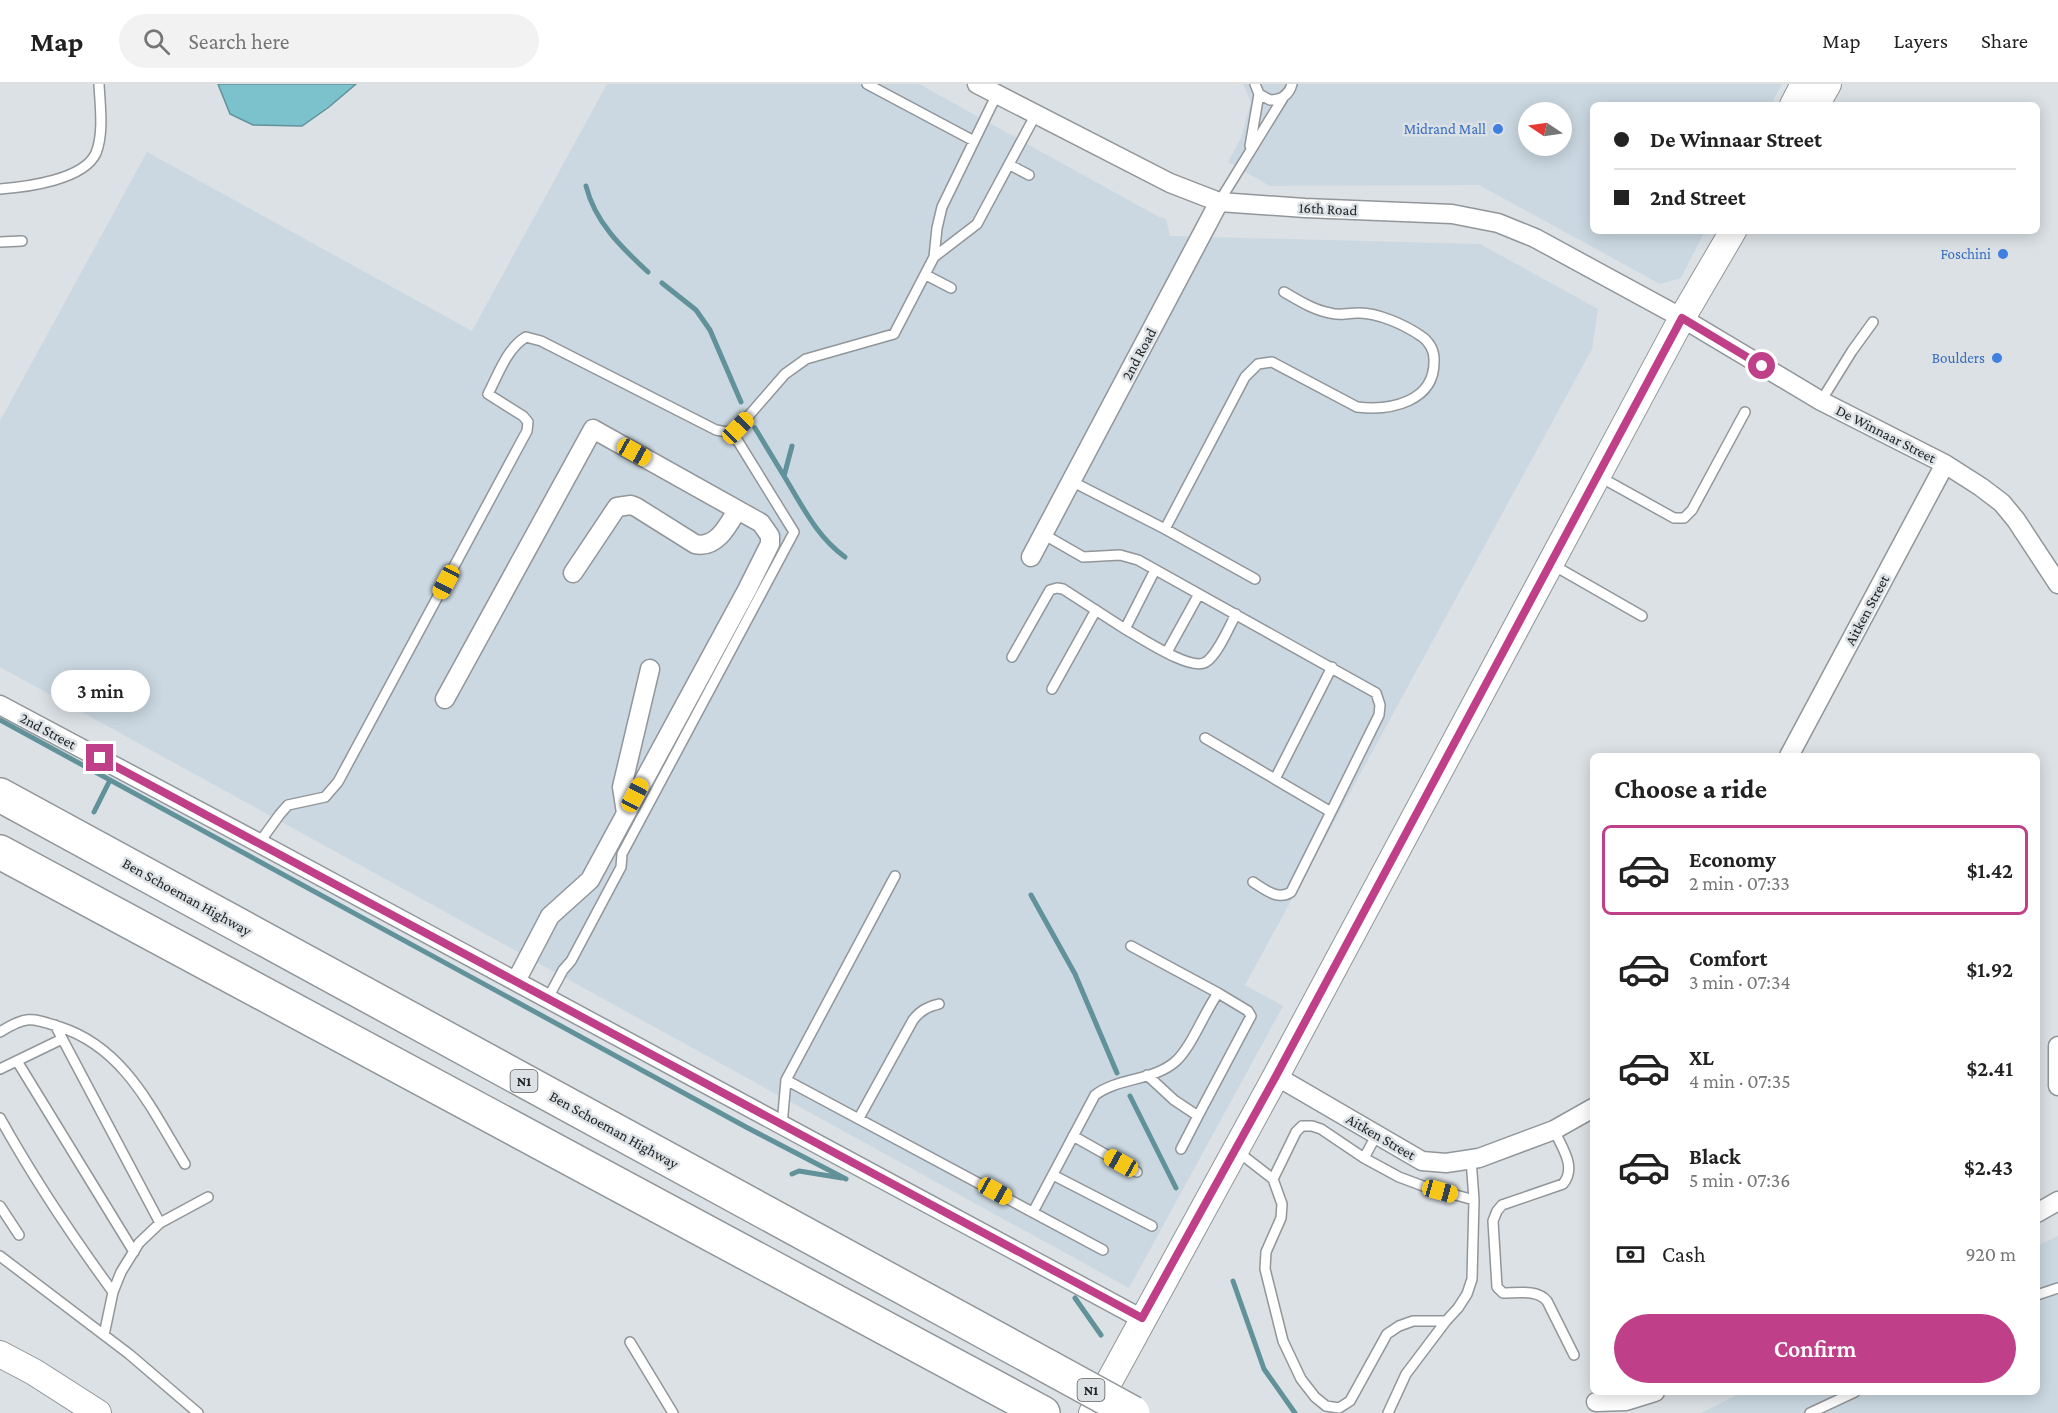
<!DOCTYPE html>
<html lang="en">
<head>
<meta charset="utf-8">
<style>
	body { margin:0; font-family:"Crimson Pro",serif; background:#f2f2f2; color:#222; height:100vh; display:flex; flex-direction:column; font-size:22px; white-space:nowrap }
	* { box-sizing:border-box; margin:0 }
	p { font-size:20px; color:#767676 }
	.icon { flex:none; width:33px; height:33px; fill:none; stroke:currentColor; stroke-width:2; stroke-linecap:round; stroke-linejoin:round }
	.map { position:relative; flex:1; overflow:hidden }
	.details { position:absolute; left:1590px; top:669px; width:450px; height:642px; display:flex; flex-direction:column; background:#fff; border-radius:9px; box-shadow:0 3px 15px #0003 }
	.details>* { flex:none }
	.banner { position:absolute; left:1590px; top:18px; width:450px; height:132px; border-radius:9px; box-shadow:0 3px 15px #0003; display:grid; align-content:center; height:132px; padding:0 24px; background:#fff }
	.needle { width:39px; rotate:283deg }
	.fabs { position:absolute; left:1518px; top:18px; display:grid; gap:12px }
	.fabs a { display:grid; place-items:center; width:54px; height:54px; border-radius:50%; background:#fff; box-shadow:0 3px 15px #0003; font-size:30px }
	.end { position:absolute; width:27px; height:27px; margin:-14px; border:8px solid #c03f89; background:#fff; box-shadow:0 0 0 3px #fff }
	.from { border-radius:50% }
	.bubble { position:absolute; height:42px; border-radius:21px; background:#fff; box-shadow:0 3px 15px #0003; font-size:20px; font-weight:600; line-height:42px; text-align:center }
	.car { position:absolute; width:18px; height:36px; margin:-18px -9px; border-radius:8px; box-shadow:0 0 4px 2px #0007; background:linear-gradient(#f5c518 24%,#345 0 40%,#f5c518 0 76%,#345 0 86%,#f5c518 0) }
	.banner b { display:flex; align-items:center; gap:21px; height:57px; font-size:22px }
	.banner b+b { border-top:2px solid #e0e0e0 }
	.banner i { width:15px; height:15px; background:#222 }
	ul { padding:0; list-style:none }
	li { display:flex; align-items:center; gap:18px; height:90px; margin:0 12px 9px; padding:0 12px; border:3px solid transparent; border-radius:9px }
	li div { flex:1 }
	li b { display:block; font-size:22px }
	li em { font-style:normal; font-weight:600 }
	li.current { border-color:#c03f89 }
	li>.icon { width:54px; height:54px; stroke-width:1.5 }
	h2 { padding:0 24px; font-size:27px; line-height:72px }
	.pay { display:flex; align-items:center; gap:15px; height:66px; padding:0 24px; font-size:22px }
	.pay p { margin-inline-start:auto }
	.action { display:flex; gap:12px; margin-top:auto; padding:12px 24px }
	.action a { flex:1; height:69px; border-radius:36px; background:#c03f89; color:#fff; font-size:24px; font-weight:600; line-height:69px; text-align:center }
	header { display:flex; align-items:center; gap:36px; box-sizing:border-box; height:84px; padding:0 30px; background:#fff; border-bottom:2px solid #e0e0e0 }
	header strong { font-size:28px }
	nav { display:flex; gap:33px; margin-inline-start:auto; font-size:21px }
	.search { width:420px; height:54px; background:#f2f2f2; display:flex; align-items:center; gap:15px; box-sizing:border-box; padding:0 21px; border-radius:33px; color:#767676; font-size:22px }
	.map>svg:first-child { display:block }
	.built { fill:#cbd8e1; fill-rule:evenodd }
	.water { fill:#7cc2cd; stroke:#61929a; stroke-width:1.5 }
	.lines { fill:none; stroke-linecap:round; stroke-linejoin:round }
	.stream { stroke:#61929a; stroke-width:5 }
	.lane-casing { stroke:#91969a; stroke-width:12 }
	.street-casing { stroke:#91969a; stroke-width:21 }
	.secondary-casing { stroke:#91969a; stroke-width:28 }
	.highway-casing { stroke:#91969a; stroke-width:36 }
	.lane { stroke:#fff; stroke-width:9 }
	.street { stroke:#fff; stroke-width:18 }
	.secondary { stroke:#fff; stroke-width:26 }
	.highway { stroke:#fff; stroke-width:33 }
	.highway-bridge-casing { stroke:#91969a; stroke-width:36; stroke-linecap:butt }
	.highway-bridge { stroke:#fff; stroke-width:33 }
	.route { stroke:#c03f89; stroke-width:8 }
	.shop-dot { fill:#3f7fe0; stroke:#dbe1e5; stroke-width:2 }
	.labels { text-anchor:middle; dominant-baseline:central; stroke-width:5; stroke-linejoin:round; paint-order:stroke }
	.shield { fill:#dbe1e5; stroke:#595c5e; stroke-width:1.5 }
	.shield-label { font-size:14px; font-weight:bold; fill:#212324 }
	.shop-label { font-size:15px; fill:#366cbe; stroke:#dbe1e5; text-anchor:end }
	.street-label { font-size:15px; fill:#212324; stroke:#dbe1e5 }
</style>
</head>
<body>
<header>
<strong>Map</strong>
<div class="search"><svg class="icon" aria-label="search" viewBox="0 0 24 24"><circle cx="10" cy="10" r="6"/><path d="M15 15l6 6"/></svg>Search here</div>
<nav><a>Map</a><a>Layers</a><a>Share</a></nav>
</header>
<div class="map">
<svg width="2058" height="1329" viewBox="0 0 2058 1329">
	<rect width="100%" height="100%" fill="#dbe1e5"/>
	<path class="built" d="M 607,0 L 919,0 L 1159,133 L 1166,135 L 1170,152 L 1480,160 L 1598,225 L 1592,265 L 1245,901 L 1283,922 L 1129,1204 L 0,583 L 0,337 L 147,68 L 472,247 Z
		M 1243,0 L 1782,0 L 1771,21 L 1593,21 L 1593,147 L 1705,147 L 1681,194 L 1660,200 L 1479,101 L 1270,102 L 1228,78 L 1241,54 L 1251,18 ZM 1528,28 L 1562,28 L 1562,62 L 1528,62 Z
		M 2058,1152 L 2058,1329 L 1701,1329 L 1743,1308 L 2037,1308 L 2037,1162 Z"/>
	<path class="water" d="M 218,0 L 356,0 L 329,23 L 302,42 L 253,41 L 230,30 Z"/>
	<g class="lines">
		<path class="stream" d="M 586,102 C 595,138 621,163 648,188
			M 662,199 L 696,226 L 710,246 L 741,318
			M 755,344 L 784,392
			M 792,362 L 784,392 C 802,421 816,452 845,473
			M 0,636 L 746,1043 L 846,1095
			M 94,728 L 110,696
			M 1031,811 L 1075,890 L 1117,989
			M 1130,1012 L 1176,1104
			M 792,1090 L 799,1087 L 842,1094
			M 1233,1197 L 1264,1285 L 1295,1329
			M 1075,1214 L 1101,1251"/>
		<g class="lane-casing">
			<path id="lane" d="M 867,0 L 974,57
				M 1255,0 L 1259,10 L 1270,16 C 1281,16 1289,11 1292,0
				M 1250,62 L 1259,10
				M 1010,81 L 1029,91
				M 0,105 C 26,103 84,96 96,69 C 104,49 100,21 99,0
				M 1219,118 L 1283,14
				M 0,158 L 22,157
				M 934,173 L 977,140 L 1036,30
				M 926,191 L 951,204
				M 1821,317 L 1852,267 L 1873,238
				M 1600,393 L 1674,434 L 1684,434 L 1692,426 L 1745,328
				M 1071,397 L 1165,445 L 1255,495
				M 1165,445 L 1245,293 L 1258,280 L 1272,278 L 1357,323 C 1390,327 1436,318 1434,275 C 1434,266 1429,257 1421,252 C 1405,241 1377,228 1357,229 C 1347,229 1339,232 1330,229 C 1313,226 1298,216 1284,208
				M 1043,450 L 1083,473 L 1120,471 L 1138,476 L 1376,609 L 1380,621 L 1379,631 L 1331,728 L 1205,654
				M 1553,481 L 1642,532
				M 1155,486 L 1125,545 C 1140,553 1191,588 1206,578 C 1218,570 1229,543 1236,530
				M 1167,568 L 1199,510
				M 1012,573 L 1050,506 L 1057,504 L 1063,505 L 1125,545
				M 1052,605 L 1096,526
				M 1275,695 L 1332,583
				M 259,759 L 280,730 L 288,721 L 325,713 L 338,698 L 521,358 L 527,347 L 528,338 L 523,332 L 488,310 C 498,291 507,264 526,253 L 541,257 L 716,346 L 727,348 L 738,344 L 785,290 L 806,275 L 894,250 L 934,173 L 937,144 L 942,123 L 997,10
				M 1253,798 C 1264,805 1278,817 1291,808 L 1331,728
				M 1131,862 L 1218,909
				M 548,914 L 563,886 L 571,877 L 621,783 L 622,770 L 794,448 L 731,346
				M 55,941 L 160,1139
				M 0,948 C 27,931 32,934 60,943 C 125,964 152,1026 185,1080
				M 17,977 L 134,1168
				M 0,985 L 62,955
				M 1147,991 L 1174,1016 L 1198,1032 L 1181,1065
				M 786,996 L 1103,1166
				M 0,1034 C 34,1095 72,1152 113,1208
				M 859,1034 L 913,936 C 920,927 927,923 939,920
				M 782,1041 L 786,996 L 895,792
				M 1554,1046 C 1562,1064 1577,1083 1563,1100 L 1502,1121 L 1497,1127 L 1493,1137 L 1497,1203 L 1503,1209 C 1517,1209 1537,1205 1547,1217 L 1574,1271
				M 1073,1052 L 1137,1088
				M 1237,1067 L 1273,1095 L 1282,1120 L 1281,1134 L 1266,1168 L 1265,1185 L 1283,1257 L 1301,1295 L 1315,1313 L 1326,1322 L 1339,1324 L 1350,1317 L 1387,1250 L 1399,1242 L 1413,1237 L 1446,1237
				M 1364,1074 L 1377,1050
				M 1053,1091 L 1152,1142
				M 1273,1095 L 1296,1048 L 1302,1042 L 1312,1042 L 1321,1045 L 1364,1074 L 1399,1093 L 1423,1102 L 1474,1116
				M 0,1122 L 19,1151
				M 1033,1128 L 1095,1011 C 1119,993 1154,997 1176,977 C 1192,962 1204,929 1218,909 L 1248,927 L 1251,932 L 1198,1032
				M 0,1172 L 129,1270 L 198,1329
				M 2037,1211 L 2058,1204
				M 104,1251 L 113,1208 L 121,1188 L 139,1159 L 160,1139 L 208,1113
				M 630,1258 L 673,1329
				M 1388,1329 L 1406,1290 L 1446,1237 L 1458,1224 L 1467,1210 L 1472,1195 L 1474,1116 L 1471,1075
				M 1810,1329 L 1855,1308"/>
		</g>
		<g class="street-casing">
			<path id="street" d="M 977,0 L 1170,99 L 1219,118 L 1305,124 L 1452,130 L 1498,139 L 1535,154 L 1682,234 L 1821,317 L 1945,380 L 1981,403 L 2002,419 L 2016,436 L 2058,500
				M 1031,473 L 1219,118
				M 573,489 L 617,423 L 631,421 L 636,423 L 695,460 C 716,465 728,442 737,426
				M 445,615 L 593,345 L 761,439 L 770,452 L 770,460 L 747,506 L 590,796 L 550,832 L 516,897
				M 0,621 L 259,759 L 1142,1235
				M 1789,672 L 1945,380
				M 626,729 L 622,703 L 650,585
				M 2058,962 L 2058,1002
				M 1276,992 L 1422,1077 L 1446,1079 L 1479,1074 L 1554,1046 L 1593,1024
				M 2037,1129 L 2058,1117
				M 1596,1318 L 1626,1317 L 1655,1308"/>
		</g>
		<g class="secondary-casing">
			<path id="secondary" d="M 1793,21 L 1804,0
				M 1816,21 L 1828,0
				M 0,1270 L 34,1288 L 98,1329
				M 1092,1329 L 1276,992 L 1682,234 L 1733,147"/>
		</g>
		<g class="highway-casing">
			<path id="highway" d="M 0,711 L 1049,1283
				M 0,768 L 1043,1329"/>
		</g>
		<use href="#lane" class="lane"/>
		<use href="#street" class="street"/>
		<use href="#secondary" class="secondary"/>
		<use href="#highway" class="highway"/>
		<g class="highway-bridge-casing">
			<path id="highway-bridge" d="M 1049,1283 L 1133,1329"/>
		</g>
		<use href="#highway-bridge" class="highway-bridge"/>
	</g>
	<g class="lines">
		<path class="route" d="M 100,674 L 1142,1234 L 1276,992 L 1682,234 L 1762,282"/>
	</g>
	<g class="shop-dot">
		<circle cx="1498" cy="45" r="6"/>
		<circle cx="2003" cy="170" r="6"/>
		<circle cx="1997" cy="274" r="6"/>
	</g>
	<g class="labels">
		<g class="shield">
			<rect x="510.5" y="986" width="27" height="22" rx="4.5"/>
			<rect x="1077.5" y="1295" width="27" height="22" rx="4.5"/>
		</g>
		<g class="shield-label">
			<text x="524" y="997">N1</text>
			<text x="1091" y="1306">N1</text>
		</g>
		<g class="shop-label">
			<text x="1486" y="45">Midrand Mall</text>
			<text x="1991" y="170">Foschini</text>
			<text x="1985" y="274">Boulders</text>
		</g>
		<g class="street-label">
			<text transform="translate(1328 125) rotate(3)">16th Road</text>
			<text transform="translate(1139 270) rotate(-62)">2nd Road</text>
			<text transform="translate(1886 350) rotate(27)">De Winnaar Street</text>
			<text transform="translate(1867 526) rotate(-62)">Aitken Street</text>
			<text transform="translate(48 647) rotate(28)">2nd Street</text>
			<text transform="translate(187 813) rotate(29)">Ben Schoeman Highway</text>
			<text transform="translate(614 1046) rotate(29)">Ben Schoeman Highway</text>
			<text transform="translate(1381 1053) rotate(30)">Aitken Street</text>
		</g>
	</g>
</svg>
<div class="fabs">
<a><svg class="needle" viewBox="-14 -14 28 28"><path d="M0-13l5 13h-10z" fill="#e53935"/><path d="M0 13l5-13h-10z" fill="#767676"/></svg></a>
</div>
<i class="end from" style="left:1762px;top:282px"></i>
<i class="end" style="left:100px;top:674px"></i>
<div class="bubble" style="left:51px;top:586px;width:99px">3 min</div>
<i class="car" style="left:738px;top:344px;rotate:44deg"></i>
<i class="car" style="left:634px;top:368px;rotate:119deg"></i>
<i class="car" style="left:446px;top:498px;rotate:208deg"></i>
<i class="car" style="left:635px;top:711px;rotate:28deg"></i>
<i class="car" style="left:1121px;top:1079px;rotate:299deg"></i>
<i class="car" style="left:995px;top:1107px;rotate:119deg"></i>
<i class="car" style="left:1440px;top:1107px;rotate:105deg"></i>
<div class="banner">
<b><i class="from"></i>De Winnaar Street</b>
<b><i></i>2nd Street</b>
</div>
<section class="details">
<h2>Choose a ride</h2>
<ul>
<li class="current"><svg class="icon" aria-label="car" viewBox="0 0 24 24"><path d="M5 17H2v-5l4-1 3-4h7l3 4 3 1v5h-3M9 17h6M6 11h13"/><circle cx="7" cy="17" r="2"/><circle cx="17" cy="17" r="2"/></svg><div><b>Economy</b><p>2 min · 07:33</p></div><em>$1.42</em></li>
<li><svg class="icon" aria-label="car" viewBox="0 0 24 24"><path d="M5 17H2v-5l4-1 3-4h7l3 4 3 1v5h-3M9 17h6M6 11h13"/><circle cx="7" cy="17" r="2"/><circle cx="17" cy="17" r="2"/></svg><div><b>Comfort</b><p>3 min · 07:34</p></div><em>$1.92</em></li>
<li><svg class="icon" aria-label="car" viewBox="0 0 24 24"><path d="M5 17H2v-5l4-1 3-4h7l3 4 3 1v5h-3M9 17h6M6 11h13"/><circle cx="7" cy="17" r="2"/><circle cx="17" cy="17" r="2"/></svg><div><b>XL</b><p>4 min · 07:35</p></div><em>$2.41</em></li>
<li><svg class="icon" aria-label="car" viewBox="0 0 24 24"><path d="M5 17H2v-5l4-1 3-4h7l3 4 3 1v5h-3M9 17h6M6 11h13"/><circle cx="7" cy="17" r="2"/><circle cx="17" cy="17" r="2"/></svg><div><b>Black</b><p>5 min · 07:36</p></div><em>$2.43</em></li>
</ul>
<div class="pay"><svg class="icon" aria-label="cash" viewBox="0 0 24 24"><path d="M3 7h18v10H3z"/><circle cx="12" cy="12" r="2"/></svg>Cash<p>920 m</p></div>
<div class="action"><a>Confirm</a></div>
</section>
</div>
</body>
</html>
